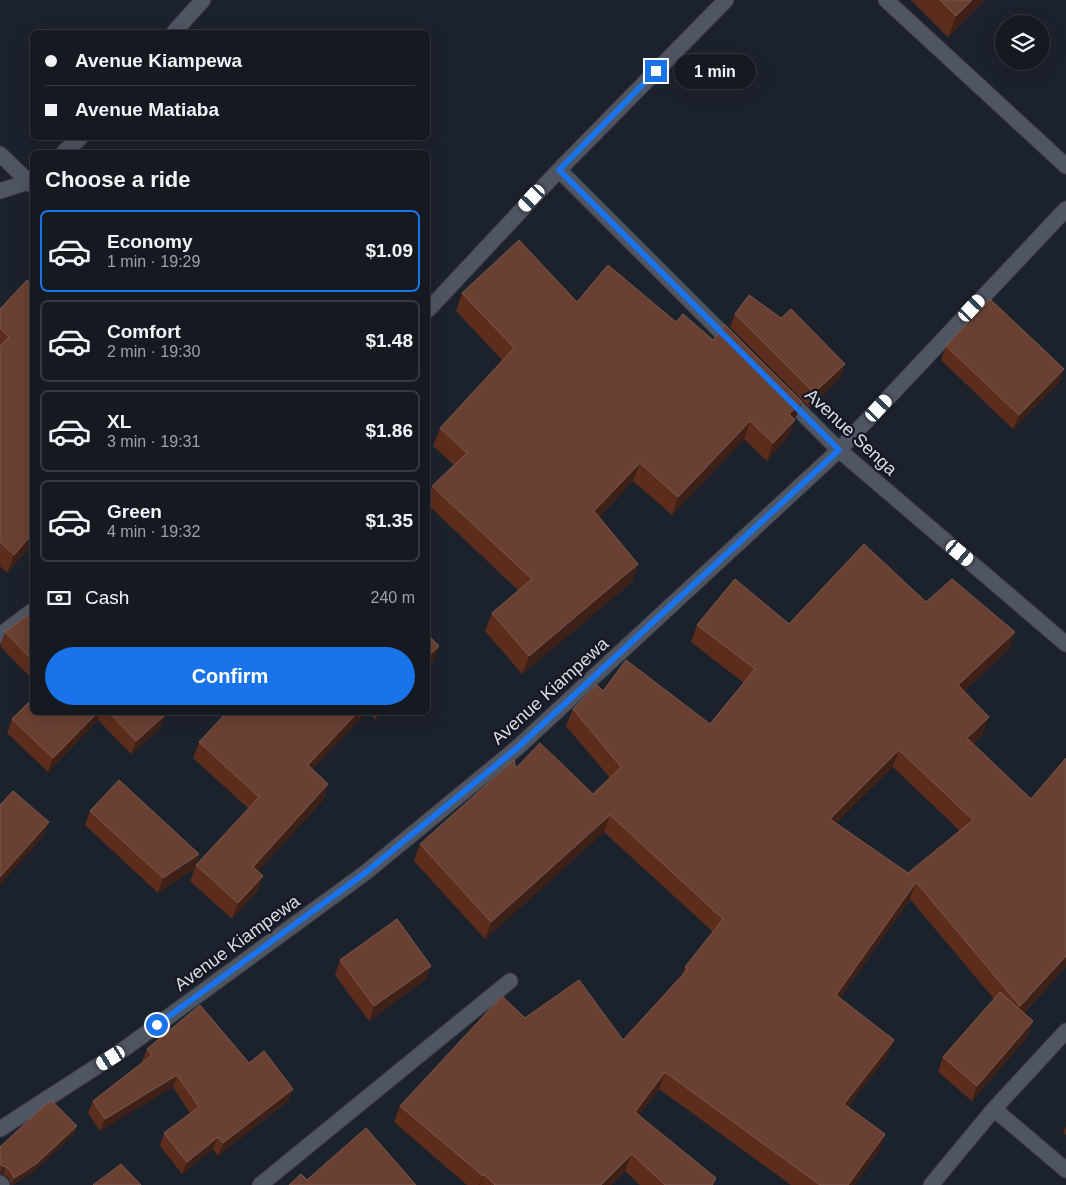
<!DOCTYPE html>
<html lang="en">
<head>
<meta charset="utf-8">
<style>
	body { margin:0; font-family:Helvetica,sans-serif; background:#1e232a; color:#f1f3f6; height:100vh; display:flex; flex-direction:column; font-size:19px; white-space:nowrap }
	* { box-sizing:border-box; margin:0 }
	p { font-size:16px; color:#9da1a5 }
	.icon { flex:none; width:28px; height:28px; fill:none; stroke:currentColor; stroke-width:2; stroke-linecap:round; stroke-linejoin:round }
	.map { position:relative; flex:1; overflow:hidden }
	.side { position:absolute; left:30px; top:150px; width:400px; height:565px; display:flex; flex-direction:column; background:#151a21; border-radius:8px; box-shadow:0 5px 20px #0002,0 0 0 1px #34383f }
	.side>* { flex:none }
	.top-card { position:absolute; left:30px; top:30px; width:400px; height:110px; border-radius:8px; box-shadow:0 5px 20px #0002,0 0 0 1px #34383f; display:grid; align-content:center; height:110px; padding:0 15px; background:#151a21 }
	.fabs { position:absolute; left:995px; top:15px; display:grid; gap:10px }
	.fabs a { display:grid; place-items:center; width:55px; height:55px; border-radius:50%; background:#151a21; box-shadow:0 5px 20px #0002,0 0 0 1px #34383f; font-size:25px }
	.end { position:absolute; width:22px; height:22px; margin:-11px; border:6px solid #1a73e8; background:#fff; box-shadow:0 0 0 2px #fff }
	.from { border-radius:50% }
	.bubble { position:absolute; height:35px; border-radius:18px; background:#151a21; box-shadow:0 5px 20px #0002,0 0 0 1px #34383f; font-size:16px; font-weight:600; line-height:35px; text-align:center }
	.car { position:absolute; width:15px; height:30px; margin:-15px -8px; border-radius:6px; box-shadow:0 0 4px 1px #0007; background:linear-gradient(#fff 24%,#345 0 40%,#fff 0 76%,#345 0 86%,#fff 0) }
	.top-card b { display:flex; align-items:center; gap:18px; height:48px; font-size:19px }
	.top-card b+b { border-top:1px solid #34383f }
	.top-card i { width:12px; height:12px; background:#f1f3f6 }
	ul { padding:0; list-style:none }
	li { display:flex; align-items:center; gap:15px; height:82px; margin:0 10px 8px; padding:0 5px; border:2px solid #34383f; border-radius:8px }
	li div { flex:1 }
	li b { display:block; font-size:19px }
	li em { font-style:normal; font-weight:600 }
	li.current { border-color:#1a73e8 }
	li>.icon { width:45px; height:45px; stroke-width:1.5 }
	h2 { padding:0 15px; font-size:22px; line-height:60px }
	.pay { display:flex; align-items:center; gap:12px; height:55px; padding:0 15px; font-size:19px }
	.pay p { margin-inline-start:auto }
	.primary-button { display:flex; gap:10px; margin-top:auto; padding:10px 15px }
	.primary-button a { flex:1; height:58px; border-radius:30px; background:#1a73e8; color:#fff; font-size:20px; font-weight:600; line-height:58px; text-align:center }
	.map>svg:first-child { display:block }
	.lines { fill:none; stroke-linecap:round; stroke-linejoin:round }
	.minor-casing { stroke:#393d46; stroke-width:17 }
	.minor { stroke:#4f5662; stroke-width:15 }
	.wall { fill:#5c2d1c; fill-rule:evenodd }
	.shaded-wall { fill:#3d2119 }
	.building { fill:#6a4032; stroke:#7b594e; fill-rule:evenodd }
	.route { stroke:#1a73e8; stroke-width:6 }
	.labels { text-anchor:middle; dominant-baseline:central; stroke-width:4.5; stroke-linejoin:round; paint-order:stroke }
	.street-label { font-size:18px; fill:#d9dde5; stroke:#131822 }
</style>
</head>
<body>
<div class="map">
<svg width="1066" height="1185" viewBox="0 0 1066 1185">
	<rect width="100%" height="100%" fill="#1c222c"/>
	<g class="lines">
		<g class="minor-casing">
			<path id="minor" d="M 886,0 L 1066,166
				M 174,32 L 203,0
				M 64,152 L 80,138
				M 0,154 L 32,185
				M 559,170 L 734,345
				M 0,191 L 28,182 L 32,179
				M 428,310 L 559,170 L 726,0
				M 786,397 L 839,450 L 1066,644
				M 0,635 L 32,611
				M 994,1109 L 1066,1170
				M 0,1129 L 127,1047 L 365,873 L 517,748 L 839,450 L 1066,209
				M 0,1183 L 2,1185
				M 260,1185 L 510,981
				M 931,1185 L 994,1109 L 1066,1031"/>
		</g>
		<use href="#minor" class="minor"/>
	</g>
	<path class="wall" d="M 911,0 L 985,0 L 948,37 Z
		M 32,286 L 32,545 L 7,573 L 0,566 L 0,309 Z
		M 462,293 L 577,302 L 676,322 L 713,340 L 802,402 L 788,437 L 767,461 L 744,439 L 672,515 L 633,481 L 599,517 L 638,564 L 632,582 L 522,674 L 485,631 L 492,613 L 518,590 L 428,505 L 428,499 L 432,486 L 454,465 L 433,446 L 440,428 L 503,361 L 456,311 Z
		M 735,314 L 845,364 L 840,378 L 809,407 L 730,327 Z
		M 946,346 L 1064,369 L 1059,383 L 1013,429 L 941,360 Z
		M 926,602 L 1015,632 L 1009,649 L 964,691 L 983,734 L 973,744 L 1031,799 L 1066,758 L 1066,966 L 1024,1013 L 1033,1021 L 1028,1036 L 972,1101 L 938,1072 L 943,1057 L 994,999 L 910,899 L 840,998 L 894,1040 L 887,1056 L 848,1107 L 885,1134 L 879,1151 L 854,1185 L 791,1185 L 659,1089 L 639,1115 L 714,1185 L 640,1185 L 625,1171 L 611,1185 L 467,1185 L 394,1122 L 400,1106 L 525,1018 L 623,1040 L 682,975 L 685,967 L 713,932 L 604,832 L 485,939 L 414,861 L 420,844 L 516,768 L 593,794 L 610,778 L 566,726 L 573,709 L 603,691 L 710,724 L 744,683 L 691,642 L 697,625 L 789,624 ZM 893,767 L 960,831 L 908,873 L 836,823 Z
		M 32,612 L 32,679 L 0,646 L 5,632 Z
		M 32,712 L 163,712 L 165,715 L 160,729 L 131,754 L 98,720 L 48,772 L 7,733 L 12,719 Z
		M 369,712 L 383,712 L 375,720 Z
		M 199,742 L 313,770 L 328,784 L 323,800 L 258,871 L 263,876 L 257,892 L 232,919 L 190,881 L 196,865 L 249,809 L 193,758 Z
		M 90,811 L 199,854 L 194,869 L 158,893 L 85,825 Z
		M 340,960 L 431,966 L 425,980 L 369,1021 L 335,975 Z
		M 147,1049 L 249,1063 L 293,1089 L 288,1101 L 218,1156 L 213,1149 L 182,1174 L 160,1146 L 164,1133 L 190,1113 L 173,1087 L 100,1131 L 88,1113 L 93,1101 L 143,1062 L 142,1061 Z
		M 1066,1126 L 1066,1135 L 1063,1133 Z
		M 74,1134 L 33,1172 L 12,1185 L 9,1178 L 3,1174 L 0,1174 L 0,1147 Z"/>
	<path class="shaded-wall" d="M 972,0 L 985,0 L 948,37 L 956,16 Z
		M 845,364 L 840,378 L 809,407 L 814,393 Z
		M 1064,369 L 1059,383 L 1013,429 L 1019,415 Z
		M 802,402 L 788,437 L 767,461 L 773,443 L 789,414 Z
		M 750,421 L 744,439 L 672,515 L 678,497 Z
		M 640,463 L 633,481 L 587,529 L 594,511 Z
		M 32,534 L 32,545 L 7,573 L 14,555 Z
		M 638,564 L 632,582 L 522,674 L 529,656 Z
		M 1015,632 L 1009,649 L 952,702 L 958,685 Z
		M 439,646 L 433,662 L 428,667 L 428,657 Z
		M 98,712 L 101,712 L 98,720 L 48,772 L 53,758 Z
		M 358,712 L 367,712 L 302,781 L 308,765 Z
		M 378,712 L 383,712 L 375,720 Z
		M 165,715 L 160,729 L 131,754 L 136,741 Z
		M 989,717 L 983,734 L 961,755 L 967,738 Z
		M 899,750 L 893,767 L 823,836 L 830,819 Z
		M 328,784 L 323,800 L 247,883 L 253,867 Z
		M 610,815 L 604,832 L 485,939 L 491,922 Z
		M 49,822 L 43,837 L 0,885 L 0,877 Z
		M 199,854 L 194,869 L 158,893 L 163,878 Z
		M 263,876 L 257,892 L 232,919 L 238,903 Z
		M 916,882 L 910,899 L 830,1012 L 836,995 Z
		M 1066,956 L 1066,966 L 1014,1023 L 1020,1006 Z
		M 431,966 L 425,980 L 369,1021 L 374,1006 Z
		M 1033,1021 L 1028,1036 L 972,1101 L 977,1086 Z
		M 894,1040 L 887,1056 L 837,1121 L 844,1104 Z
		M 665,1072 L 659,1089 L 628,1129 L 635,1112 Z
		M 177,1075 L 173,1087 L 100,1131 L 105,1119 Z
		M 293,1089 L 288,1101 L 218,1156 L 223,1143 Z
		M 77,1126 L 74,1134 L 33,1172 L 11,1185 L 14,1178 Z
		M 885,1134 L 879,1151 L 854,1185 L 848,1185 Z
		M 218,1137 L 213,1149 L 182,1174 L 187,1162 Z
		M 632,1154 L 625,1171 L 611,1185 L 601,1185 Z
		M 2,1166 L 6,1167 L 3,1174 L 0,1174 Z
		M 484,1174 L 480,1185 L 479,1185 L 483,1176 Z"/>
	<path class="building" d="M 940,0 L 972,0 L 956,16 Z
		M 519,240 L 577,302 L 608,265 L 676,322 L 683,314 L 713,340 L 725,325 L 802,402 L 789,414 L 795,420 L 773,443 L 750,421 L 678,497 L 640,463 L 594,511 L 638,564 L 529,656 L 492,613 L 532,579 L 432,486 L 467,453 L 440,428 L 514,348 L 462,293 Z
		M 27,280 L 32,286 L 32,534 L 14,555 L 0,542 L 0,346 L 9,337 L 0,328 L 0,309 Z
		M 749,295 L 781,318 L 791,309 L 845,364 L 814,393 L 735,314 Z
		M 990,299 L 1064,369 L 1019,415 L 946,346 Z
		M 864,544 L 926,602 L 952,579 L 1015,632 L 958,685 L 989,717 L 967,738 L 1031,799 L 1066,758 L 1066,956 L 1020,1006 L 916,882 L 836,995 L 894,1040 L 844,1104 L 885,1134 L 848,1185 L 820,1185 L 665,1072 L 635,1112 L 716,1178 L 712,1185 L 665,1185 L 632,1154 L 601,1185 L 495,1185 L 484,1174 L 483,1176 L 400,1106 L 502,996 L 525,1018 L 579,980 L 623,1040 L 688,969 L 685,967 L 723,919 L 610,815 L 491,922 L 420,844 L 514,760 L 516,768 L 540,743 L 593,794 L 621,767 L 573,709 L 597,685 L 603,691 L 626,660 L 710,724 L 755,669 L 697,625 L 735,579 L 789,624 ZM 899,750 L 973,820 L 908,873 L 830,819 Z
		M 32,612 L 32,660 L 5,632 Z
		M 428,635 L 439,646 L 428,657 Z
		M 32,699 L 32,712 L 98,712 L 53,758 L 12,719 Z
		M 109,712 L 163,712 L 165,715 L 136,741 Z
		M 227,712 L 358,712 L 308,765 L 328,784 L 253,867 L 263,876 L 238,903 L 196,865 L 259,797 L 199,742 Z
		M 119,780 L 199,854 L 163,878 L 90,811 Z
		M 13,791 L 49,822 L 0,877 L 0,805 Z
		M 397,919 L 431,966 L 374,1006 L 340,960 Z
		M 1000,992 L 1033,1021 L 977,1086 L 943,1057 Z
		M 200,1005 L 249,1063 L 264,1051 L 293,1089 L 223,1143 L 218,1137 L 187,1162 L 164,1133 L 199,1107 L 177,1075 L 105,1119 L 93,1101 L 152,1055 L 147,1049 Z
		M 52,1101 L 77,1126 L 36,1164 L 14,1178 L 11,1171 L 6,1167 L 2,1166 L 0,1163 L 0,1147 L 45,1105 Z
		M 366,1128 L 416,1185 L 289,1185 L 301,1174 L 307,1180 Z
		M 121,1164 L 141,1185 L 93,1185 Z"/>
	<g class="lines">
		<path class="route" d="M 157,1025 L 365,873 L 517,748 L 839,450 L 559,170 L 656,71"/>
	</g>
	<g class="labels">
		<g class="street-label">
			<text transform="translate(851 432) rotate(43)">Avenue Senga</text>
			<text transform="translate(550 691) rotate(-42)">Avenue Kiampewa</text>
			<text transform="translate(237 943) rotate(-36)">Avenue Kiampewa</text>
		</g>
	</g>
</svg>
<div class="fabs">
<a><svg class="icon" aria-label="layers" viewBox="0 0 24 24"><path d="M12 4l9 5-9 5-9-5zM3 14l9 5 9-5"/></svg></a>
</div>
<i class="end from" style="left:157px;top:1025px"></i>
<i class="end" style="left:656px;top:71px"></i>
<div class="bubble" style="left:674px;top:54px;width:82px">1 min</div>
<i class="car" style="left:532px;top:198px;rotate:223deg"></i>
<i class="car" style="left:972px;top:308px;rotate:43deg"></i>
<i class="car" style="left:879px;top:408px;rotate:43deg"></i>
<i class="car" style="left:960px;top:553px;rotate:130deg"></i>
<i class="car" style="left:111px;top:1058px;rotate:237deg"></i>
<div class="top-card">
<b><i class="from"></i>Avenue Kiampewa</b>
<b><i></i>Avenue Matiaba</b>
</div>
<section class="side">
<h2>Choose a ride</h2>
<ul>
<li class="current"><svg class="icon" aria-label="car" viewBox="0 0 24 24"><path d="M5 17H2v-5l4-1 3-4h7l3 4 3 1v5h-3M9 17h6M6 11h13"/><circle cx="7" cy="17" r="2"/><circle cx="17" cy="17" r="2"/></svg><div><b>Economy</b><p>1 min · 19:29</p></div><em>$1.09</em></li>
<li><svg class="icon" aria-label="car" viewBox="0 0 24 24"><path d="M5 17H2v-5l4-1 3-4h7l3 4 3 1v5h-3M9 17h6M6 11h13"/><circle cx="7" cy="17" r="2"/><circle cx="17" cy="17" r="2"/></svg><div><b>Comfort</b><p>2 min · 19:30</p></div><em>$1.48</em></li>
<li><svg class="icon" aria-label="car" viewBox="0 0 24 24"><path d="M5 17H2v-5l4-1 3-4h7l3 4 3 1v5h-3M9 17h6M6 11h13"/><circle cx="7" cy="17" r="2"/><circle cx="17" cy="17" r="2"/></svg><div><b>XL</b><p>3 min · 19:31</p></div><em>$1.86</em></li>
<li><svg class="icon" aria-label="car" viewBox="0 0 24 24"><path d="M5 17H2v-5l4-1 3-4h7l3 4 3 1v5h-3M9 17h6M6 11h13"/><circle cx="7" cy="17" r="2"/><circle cx="17" cy="17" r="2"/></svg><div><b>Green</b><p>4 min · 19:32</p></div><em>$1.35</em></li>
</ul>
<div class="pay"><svg class="icon" aria-label="cash" viewBox="0 0 24 24"><path d="M3 7h18v10H3z"/><circle cx="12" cy="12" r="2"/></svg>Cash<p>240 m</p></div>
<div class="primary-button"><a>Confirm</a></div>
</section>
</div>
</body>
</html>
